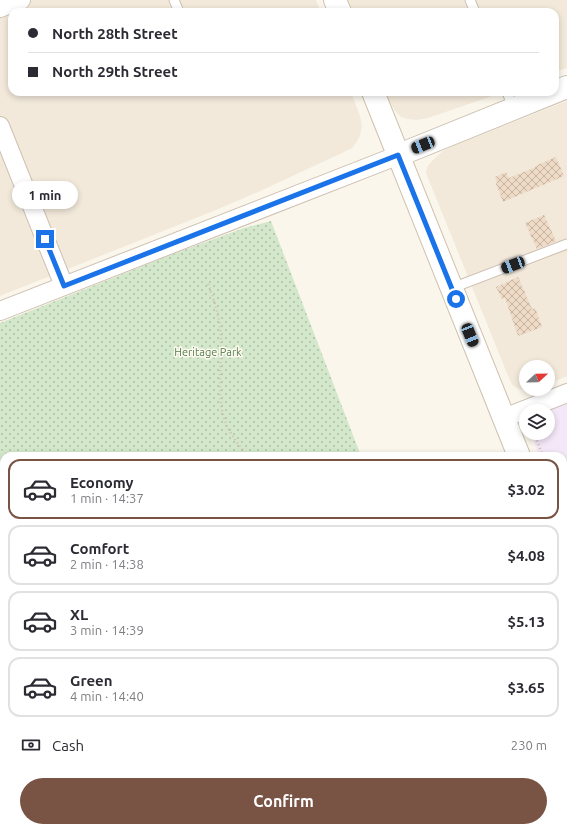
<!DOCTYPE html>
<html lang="en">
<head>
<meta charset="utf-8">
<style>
	body { margin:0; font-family:Ubuntu,sans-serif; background:#f2f2f3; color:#2b2b33; height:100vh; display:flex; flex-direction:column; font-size:15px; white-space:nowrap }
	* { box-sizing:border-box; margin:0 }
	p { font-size:13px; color:#7c7c81 }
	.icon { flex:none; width:22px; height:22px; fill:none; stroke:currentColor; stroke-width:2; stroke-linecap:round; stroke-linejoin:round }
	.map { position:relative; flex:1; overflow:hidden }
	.sheet { position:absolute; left:0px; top:452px; width:567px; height:380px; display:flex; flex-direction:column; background:#fff; border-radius:12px 12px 0 0; box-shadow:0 2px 6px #0003 }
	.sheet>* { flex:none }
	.banner { position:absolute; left:8px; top:8px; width:551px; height:88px; border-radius:12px; box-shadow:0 2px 6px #0003; display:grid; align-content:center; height:88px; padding:0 20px; background:#fff }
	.needle { width:26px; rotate:68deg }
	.fabs { position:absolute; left:519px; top:360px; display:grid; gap:8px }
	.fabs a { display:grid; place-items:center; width:36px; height:36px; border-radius:50%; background:#fff; box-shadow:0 2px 6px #0003; font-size:20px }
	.end { position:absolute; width:18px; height:18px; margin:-9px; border:5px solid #1a73e8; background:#fff; box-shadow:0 0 0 2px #fff }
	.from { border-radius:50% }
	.bubble { position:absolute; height:28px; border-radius:14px; background:#fff; box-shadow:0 2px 6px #0003; font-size:13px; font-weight:700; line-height:28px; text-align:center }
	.car { position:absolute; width:12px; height:24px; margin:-12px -6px; border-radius:5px; box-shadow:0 0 3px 1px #0007; background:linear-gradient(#222 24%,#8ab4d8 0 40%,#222 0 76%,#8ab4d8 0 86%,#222 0) }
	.banner b { display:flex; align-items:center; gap:14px; height:38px; font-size:15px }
	.banner b+b { border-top:1px solid #e1e1e2 }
	.banner i { width:10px; height:10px; background:#2b2b33 }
	ul { padding:7px 0 0; list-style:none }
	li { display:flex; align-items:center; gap:12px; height:60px; margin:0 8px 6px; padding:0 12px; border:2px solid #e1e1e2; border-radius:12px }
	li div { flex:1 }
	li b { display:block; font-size:15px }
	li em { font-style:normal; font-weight:700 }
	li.active { border-color:#795445 }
	li>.icon { width:36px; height:36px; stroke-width:1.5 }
	.pay { display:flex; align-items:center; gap:10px; height:44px; padding:0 20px; font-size:15px }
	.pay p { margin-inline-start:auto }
	.primary-button { display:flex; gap:8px; margin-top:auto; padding:8px 20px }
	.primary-button a { flex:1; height:46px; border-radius:24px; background:#795445; color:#fff; font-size:16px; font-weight:700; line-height:46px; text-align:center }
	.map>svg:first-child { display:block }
	.residential { fill:#f2e9da }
	.education { fill:#f3e7f8 }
	.park { fill:url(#park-dots) }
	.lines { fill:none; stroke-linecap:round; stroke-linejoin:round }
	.stream { stroke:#a8c9d4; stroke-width:5 }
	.building { fill:url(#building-cross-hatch) }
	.service-casing { stroke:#cdc0b2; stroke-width:11 }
	.minor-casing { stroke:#cdc0b2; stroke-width:20 }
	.tertiary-casing { stroke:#cdc0b2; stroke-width:24 }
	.secondary-casing { stroke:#cfc1af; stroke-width:24 }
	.path { stroke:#d3bda8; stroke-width:2.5; stroke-dasharray:1 3; stroke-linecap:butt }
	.service { stroke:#fff; stroke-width:9 }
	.minor { stroke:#fff; stroke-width:18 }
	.tertiary { stroke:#fff; stroke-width:22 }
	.secondary { stroke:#fff; stroke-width:22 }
	.route { stroke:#1a73e8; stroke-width:5 }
	.labels { text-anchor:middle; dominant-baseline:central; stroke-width:3; stroke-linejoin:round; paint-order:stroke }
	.park-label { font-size:11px; fill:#557e4c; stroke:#fefaf2 }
</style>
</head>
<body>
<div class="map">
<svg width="567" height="832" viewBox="0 0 567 832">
	<defs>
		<pattern id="park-dots" width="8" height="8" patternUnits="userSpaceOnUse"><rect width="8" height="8" fill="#d3e8ca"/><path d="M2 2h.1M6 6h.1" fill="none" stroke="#b0bfa6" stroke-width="1.8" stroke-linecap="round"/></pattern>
		<pattern id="building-cross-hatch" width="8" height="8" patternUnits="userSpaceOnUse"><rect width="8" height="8" fill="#eedac5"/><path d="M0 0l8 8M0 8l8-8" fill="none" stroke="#c5b4a2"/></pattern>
	</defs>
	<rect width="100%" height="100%" fill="#fbf6eb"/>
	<path class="residential" d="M 0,0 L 316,0 L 321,12 L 12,12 L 12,92 L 351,92 L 360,116 L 362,126 L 360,136 L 356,143 L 352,148 L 342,153 L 258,192 L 216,210 L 0,296 Z
		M 345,0 L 567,0 L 567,68 L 555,72 L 555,12 L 350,12 Z
		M 384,92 L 504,92 L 428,118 L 417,120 L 407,119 L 401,117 L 395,111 Z
		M 567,101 L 567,376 L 548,384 L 548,367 L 526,367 L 526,389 L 534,389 L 529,391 L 519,389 L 512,385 L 506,371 L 426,173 L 427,167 L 432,161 L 443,151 L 455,145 Z"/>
	<path class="education" d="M 567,399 L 567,526 L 563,516 L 563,456 L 539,456 L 531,433 L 548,433 L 548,411 L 537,411 Z"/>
	<path class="park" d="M 271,221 L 361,456 L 4,456 L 4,572 L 0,562 L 0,323 L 173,254 L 244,228 Z
		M 103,828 L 505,828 L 506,832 L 105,832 Z"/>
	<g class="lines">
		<path class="stream" d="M 0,605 L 4,606
			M 460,828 L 461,832"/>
	</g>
	<path class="building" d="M 556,157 L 564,176 L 503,202 L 496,184 L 497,183 L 495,177 L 506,172 L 509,178 L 536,167 L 535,166 Z
		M 544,215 L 556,241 L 537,249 L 525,223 Z
		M 518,277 L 532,309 L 535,308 L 542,327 L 518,336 L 505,298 L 502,299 L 496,287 Z"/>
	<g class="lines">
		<g class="service-casing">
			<path id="service" d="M 174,0 L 179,12
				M 470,0 L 475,12
				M 507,92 L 513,108
				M 452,288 L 567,244"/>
		</g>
		<g class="minor-casing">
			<path id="minor" d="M 0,8 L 21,0
				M 0,126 L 64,286
				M 0,311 L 399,155
				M 504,418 L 567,393"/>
		</g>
		<g class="tertiary-casing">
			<path id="tertiary" d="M 399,155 L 567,87"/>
		</g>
		<g class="secondary-casing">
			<path id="secondary" d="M 335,0 L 340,12
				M 373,92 L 519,456
				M 563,566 L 567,576"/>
		</g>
		<path class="path" d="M 208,284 C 215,302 220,319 221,337 C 222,365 215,403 228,428 C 233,438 241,447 247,456
			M 534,433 L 543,456
			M 563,505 L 567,515"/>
		<use href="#service" class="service"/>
		<use href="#minor" class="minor"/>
		<use href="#tertiary" class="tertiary"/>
		<use href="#secondary" class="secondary"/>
	</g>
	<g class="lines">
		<path class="route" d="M 45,239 L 64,286 L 398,155 L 456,299"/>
	</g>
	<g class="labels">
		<g class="park-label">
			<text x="208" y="352">Heritage Park</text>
		</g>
	</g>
</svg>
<div class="fabs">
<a><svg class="needle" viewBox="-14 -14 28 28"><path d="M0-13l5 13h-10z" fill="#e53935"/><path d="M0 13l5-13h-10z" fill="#7c7c81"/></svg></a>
<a><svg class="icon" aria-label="layers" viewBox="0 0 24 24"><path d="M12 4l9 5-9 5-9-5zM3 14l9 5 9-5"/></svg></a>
</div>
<i class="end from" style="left:456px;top:299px"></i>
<i class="end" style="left:45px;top:239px"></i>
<div class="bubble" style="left:12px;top:181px;width:66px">1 min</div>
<i class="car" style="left:423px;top:145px;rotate:248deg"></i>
<i class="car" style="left:513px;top:265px;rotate:249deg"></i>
<i class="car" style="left:470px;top:335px;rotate:158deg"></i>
<div class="banner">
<b><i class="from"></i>North 28th Street</b>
<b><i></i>North 29th Street</b>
</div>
<section class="sheet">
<ul>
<li class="active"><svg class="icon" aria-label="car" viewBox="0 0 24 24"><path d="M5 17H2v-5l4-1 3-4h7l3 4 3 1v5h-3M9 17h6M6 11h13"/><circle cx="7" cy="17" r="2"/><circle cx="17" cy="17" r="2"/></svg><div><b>Economy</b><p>1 min · 14:37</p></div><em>$3.02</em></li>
<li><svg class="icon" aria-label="car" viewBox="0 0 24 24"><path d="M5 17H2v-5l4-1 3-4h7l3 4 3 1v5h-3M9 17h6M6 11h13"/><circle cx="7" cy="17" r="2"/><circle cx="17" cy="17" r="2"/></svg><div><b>Comfort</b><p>2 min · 14:38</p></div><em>$4.08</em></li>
<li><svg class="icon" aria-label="car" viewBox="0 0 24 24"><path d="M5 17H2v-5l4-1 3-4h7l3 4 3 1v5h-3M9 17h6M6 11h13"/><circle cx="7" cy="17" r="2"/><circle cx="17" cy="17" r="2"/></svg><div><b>XL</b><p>3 min · 14:39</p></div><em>$5.13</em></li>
<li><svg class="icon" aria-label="car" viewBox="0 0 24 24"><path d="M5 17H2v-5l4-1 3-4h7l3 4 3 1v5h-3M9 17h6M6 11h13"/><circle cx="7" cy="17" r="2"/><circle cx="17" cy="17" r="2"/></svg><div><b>Green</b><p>4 min · 14:40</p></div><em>$3.65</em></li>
</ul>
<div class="pay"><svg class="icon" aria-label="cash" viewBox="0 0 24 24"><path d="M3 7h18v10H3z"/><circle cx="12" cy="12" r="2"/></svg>Cash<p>230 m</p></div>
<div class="primary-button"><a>Confirm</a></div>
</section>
</div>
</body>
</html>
